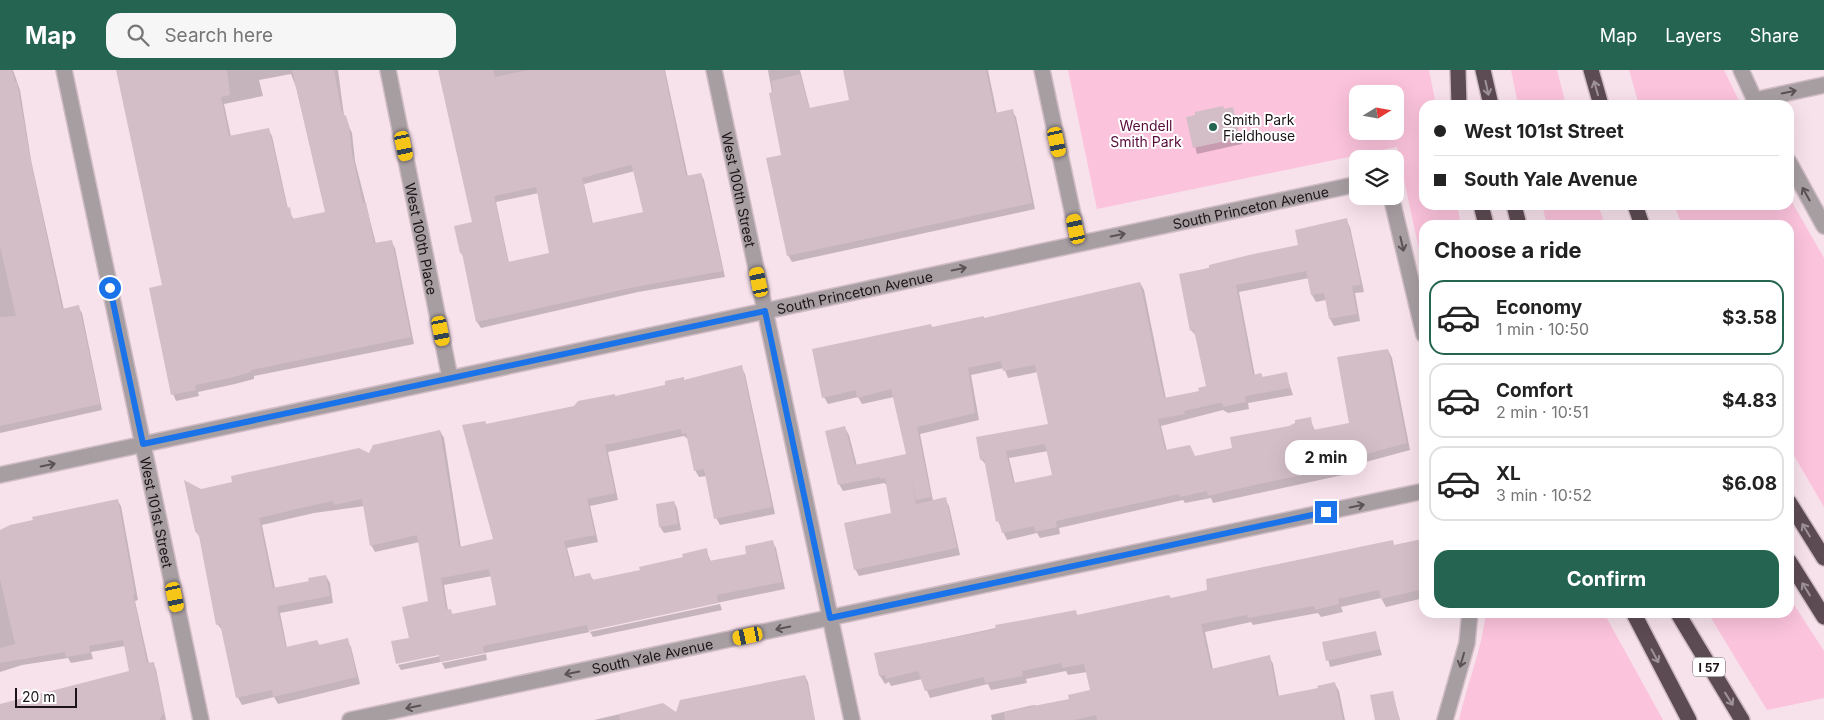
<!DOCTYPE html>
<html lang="en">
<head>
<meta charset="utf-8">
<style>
	body { margin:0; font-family:Inter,sans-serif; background:#f6f6f6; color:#222; height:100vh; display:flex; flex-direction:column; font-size:19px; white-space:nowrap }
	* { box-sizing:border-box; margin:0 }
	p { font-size:16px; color:#767676 }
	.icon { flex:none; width:28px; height:28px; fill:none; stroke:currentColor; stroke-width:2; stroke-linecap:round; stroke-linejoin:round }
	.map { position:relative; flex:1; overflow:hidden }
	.panel { position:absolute; left:1419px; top:150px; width:375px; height:398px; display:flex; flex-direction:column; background:#fff; border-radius:15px; box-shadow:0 5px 20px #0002 }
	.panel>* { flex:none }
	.guide { position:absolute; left:1419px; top:30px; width:375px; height:110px; border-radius:15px; box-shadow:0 5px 20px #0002; display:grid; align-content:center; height:110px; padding:0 15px; background:#fff }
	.needle { width:32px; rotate:79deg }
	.fabs { position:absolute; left:1349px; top:15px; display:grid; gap:10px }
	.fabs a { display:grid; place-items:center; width:55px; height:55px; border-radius:10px; background:#fff; box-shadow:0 5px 20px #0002; font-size:25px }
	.scale { position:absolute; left:15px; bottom:12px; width:62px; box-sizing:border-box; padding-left:5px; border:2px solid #1c1418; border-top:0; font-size:14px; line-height:18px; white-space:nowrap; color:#1c1418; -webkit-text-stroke:4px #fff; paint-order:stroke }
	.end { position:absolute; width:22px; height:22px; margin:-11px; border:6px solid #1a73e8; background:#fff; box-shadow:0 0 0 2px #fff }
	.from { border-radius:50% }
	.bubble { position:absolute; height:35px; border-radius:15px; background:#fff; box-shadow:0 5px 20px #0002; font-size:16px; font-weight:700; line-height:35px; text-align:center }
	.car { position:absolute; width:15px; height:30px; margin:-15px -8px; border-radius:6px; box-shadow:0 0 4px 1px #0007; background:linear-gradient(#f5c518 24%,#345 0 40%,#f5c518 0 76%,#345 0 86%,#f5c518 0) }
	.guide b { display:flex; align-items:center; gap:18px; height:48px; font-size:19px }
	.guide b+b { border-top:1px solid #e0e0e0 }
	.guide i { width:12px; height:12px; background:#222 }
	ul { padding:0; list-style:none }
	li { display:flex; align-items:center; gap:15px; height:75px; margin:0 10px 8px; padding:0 5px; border:2px solid #e0e0e0; border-radius:15px }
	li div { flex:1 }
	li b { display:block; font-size:19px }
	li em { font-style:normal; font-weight:700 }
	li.current { border-color:#256451 }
	li>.icon { width:45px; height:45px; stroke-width:1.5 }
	h2 { padding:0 15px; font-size:22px; line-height:60px }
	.button { display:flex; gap:10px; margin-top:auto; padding:10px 15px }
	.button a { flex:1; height:58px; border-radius:15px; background:#256451; color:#fff; font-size:20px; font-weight:700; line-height:58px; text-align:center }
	header { display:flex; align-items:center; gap:30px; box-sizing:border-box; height:70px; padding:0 25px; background:#256451; color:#fff }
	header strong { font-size:24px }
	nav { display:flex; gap:28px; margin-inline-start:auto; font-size:18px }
	.search { width:350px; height:45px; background:#f6f6f6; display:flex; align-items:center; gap:12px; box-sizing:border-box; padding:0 18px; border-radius:15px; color:#767676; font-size:19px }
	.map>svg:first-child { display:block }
	.green { fill:#fbc3dc; fill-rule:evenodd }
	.shadow { fill:#0003; fill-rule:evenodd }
	.building { fill:#d3bec7; fill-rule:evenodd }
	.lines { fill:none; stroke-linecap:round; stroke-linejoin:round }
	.minor-casing { stroke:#d0bcc5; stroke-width:18 }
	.motorway-casing { stroke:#d0bcc5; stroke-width:18 }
	.minor { stroke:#a79ea2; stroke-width:15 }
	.motorway { stroke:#5d4b53; stroke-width:15 }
	.oneway { stroke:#9e9398 }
	.oneway2 { stroke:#5b5256 }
	.route { stroke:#1a73e8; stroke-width:6 }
	.poi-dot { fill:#256451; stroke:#fff; stroke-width:2 }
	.labels { text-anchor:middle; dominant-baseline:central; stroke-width:4; stroke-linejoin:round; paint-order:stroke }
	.shield { fill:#fff; stroke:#605a5d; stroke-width:1 }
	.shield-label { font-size:12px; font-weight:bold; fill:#1c1418 }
	.poi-label { font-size:14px; fill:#1c1418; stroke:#fff; text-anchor:start }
	.park-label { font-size:14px; fill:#580b39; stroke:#fff }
	.street-label { font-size:14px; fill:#1c1418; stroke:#fff }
</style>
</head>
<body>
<header>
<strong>Map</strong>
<div class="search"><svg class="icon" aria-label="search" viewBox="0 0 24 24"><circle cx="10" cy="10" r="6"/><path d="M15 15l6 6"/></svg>Search here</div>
<nav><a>Map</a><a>Layers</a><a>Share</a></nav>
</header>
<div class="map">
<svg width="1824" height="650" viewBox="0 0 1824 650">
	<rect width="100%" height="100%" fill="#f7e1eb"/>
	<path class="green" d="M 1068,0 L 1429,0 L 1436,35 L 1424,35 L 1424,135 L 1457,135 L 1461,155 L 1424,155 L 1424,203 L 1397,77 L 1097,139 ZM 1358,24 L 1395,24 L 1395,61 L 1358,61 Z
		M 1511,0 L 1557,0 L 1566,35 L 1518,35 Z
		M 1629,0 L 1724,0 L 1741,35 L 1639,35 Z
		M 1789,127 L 1824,188 L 1824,437 L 1789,377 L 1789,155 L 1682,155 L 1674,135 L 1789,135 Z
		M 1542,135 L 1598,135 L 1605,155 L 1547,155 Z
		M 1789,527 L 1824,581 L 1824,628 L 1767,640 L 1708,543 L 1789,542 Z
		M 1486,542 L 1604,543 L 1663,650 L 1459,650 C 1467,614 1482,579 1486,542 Z"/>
	<path class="shadow" d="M 0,0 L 13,0 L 20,20 L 31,90 L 64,240 L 78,237 L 82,243 L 102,340 L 0,363 Z
		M 118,0 L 338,0 L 344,46 L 352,63 L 355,91 L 376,174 L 391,171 L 395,178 L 414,274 L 254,306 L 254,309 L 235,314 L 198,322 L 199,326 L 176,331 L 173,324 L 163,216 ZM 291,4 L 296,17 L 326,143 L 294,150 L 288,139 L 272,66 L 268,59 L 231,67 L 224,34 L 263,26 L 259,10 Z
		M 440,0 L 665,0 L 688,107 L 701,104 L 704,110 L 725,207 L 638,222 L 481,258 L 477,252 L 465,189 L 461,183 L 473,153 ZM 635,101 L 645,143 L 593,154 L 584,114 ZM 539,123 L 550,184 L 509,193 L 496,132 Z
		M 768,0 L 800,0 L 810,39 L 850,31 L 844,0 L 988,0 L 997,44 L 1012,41 L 1016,47 L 1035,139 L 792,192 L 788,185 L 783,86 Z
		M 1232,39 L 1242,74 L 1197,84 L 1188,48 Z
		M 1346,150 L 1350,157 L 1364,222 L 1355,223 L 1360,251 L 1334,256 L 1330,249 L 1326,230 L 1316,232 L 1312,225 L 1309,208 L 1239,222 L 1255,306 L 1261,304 L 1263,308 L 1286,304 L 1293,325 L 1248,333 L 1249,339 L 1228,343 L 1223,340 L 1161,356 L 1167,381 L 1195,387 L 1234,379 L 1310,349 L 1315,361 L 1350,354 L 1388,280 L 1392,288 L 1410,380 L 1351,396 L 1352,403 L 1213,433 L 1211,428 L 1185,433 L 1183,430 L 1059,458 L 1060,464 L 1040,468 L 1037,463 L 1007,470 L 998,451 L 987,396 L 981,389 L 1049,355 L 1038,302 L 1008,308 L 1004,298 L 971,305 L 979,350 L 920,364 L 933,431 L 945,429 L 949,436 L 960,485 L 859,506 L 855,499 L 893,444 L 887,415 L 884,413 L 843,421 L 839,414 L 845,358 L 849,365 L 857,396 L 908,385 L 894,327 L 862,334 L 858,327 L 828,334 L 824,327 L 932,258 L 984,249 L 1140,213 L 1144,220 L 1166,329 L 1200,322 L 1207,317 L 1197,267 L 1191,260 L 1180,205 L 1299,176 ZM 1048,381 L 1053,406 L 1015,414 L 1009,388 Z
		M 741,297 L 745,304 L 775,444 L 720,455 L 716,448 L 707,406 L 699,407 L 695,400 L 689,370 L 684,366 L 608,382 L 618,430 L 590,436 L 598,472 L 567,478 L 575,508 L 590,505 L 594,511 L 641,501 L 641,498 L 684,488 L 683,485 L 706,480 L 711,492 L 748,485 L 746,477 L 772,471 L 776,478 L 785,519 L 589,559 L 589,562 L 720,534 L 722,540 L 593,567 L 590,562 L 401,600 L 398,595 L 445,585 L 445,583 L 397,593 L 393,572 L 410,569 L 404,538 L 429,532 L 420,472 L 375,482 L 371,475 L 365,436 L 314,443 L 262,455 L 275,518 L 310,512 L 310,509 L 326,506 L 330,513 L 333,533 L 280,543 L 287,578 L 317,571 L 320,576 L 347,570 L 351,577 L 360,614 L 278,634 L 274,627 L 242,635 L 238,628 L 223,561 L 218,555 L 200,467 L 196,460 L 186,412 L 201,420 L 234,413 L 232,407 L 359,379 L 370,385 L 374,376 L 440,361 L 444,368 L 461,478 L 494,470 L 464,356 L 485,352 L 487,355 L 575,337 L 578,332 L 614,325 L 615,327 L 667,315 L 666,312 L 683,309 L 685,311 ZM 492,506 L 497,536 L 453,545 L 450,540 L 448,541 L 444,515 Z
		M 117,430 L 121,436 L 138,530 L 135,531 L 149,594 L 153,593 L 156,599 L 166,650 L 0,650 L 0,635 L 130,602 L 125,576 L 91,582 L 93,589 L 71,593 L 68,588 L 22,595 L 0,602 L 0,462 Z
		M 674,432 L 677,438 L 681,460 L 664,463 L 660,457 L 657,435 Z
		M 1421,470 L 1424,475 L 1424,528 L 1386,537 L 1381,528 L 1341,537 L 1343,542 L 1321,547 L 1318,543 L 1253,555 L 1251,552 L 1205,562 L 1213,600 L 1269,586 L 1273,594 L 1279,627 L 1320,619 L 1335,614 L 1339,621 L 1345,650 L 992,650 L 991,645 L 1029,636 L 1035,635 L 1036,637 L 1070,630 L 1091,621 L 1087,602 L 1068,605 L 1066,601 L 1026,609 L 1027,613 L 991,620 L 988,614 L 930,628 L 922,609 L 891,616 L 889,612 L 885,614 L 880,606 L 875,584 L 1075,541 L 1078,546 L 1171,529 Z
		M 1375,562 L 1382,585 L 1330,597 L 1324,573 Z
		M 486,584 L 487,590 L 445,599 L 442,593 Z
		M 805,606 L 808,612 L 815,650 L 594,650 L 629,642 L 676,644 Z
		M 1392,622 L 1400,650 L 1376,650 Z"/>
	<path class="building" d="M 0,0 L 12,0 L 15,12 L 17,12 L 29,82 L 62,239 L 79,235 L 100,334 L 0,356 L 0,247 L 16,246 L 0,176 Z
		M 116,0 L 227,0 L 230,25 L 221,27 L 229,66 L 269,58 L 287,138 L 290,137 L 292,149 L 325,142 L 292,0 L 334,0 L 342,43 L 346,46 L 349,55 L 352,83 L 363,133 L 366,132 L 374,173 L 392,170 L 411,267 L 251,300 L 251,302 L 230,308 L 195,315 L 196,320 L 171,325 L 149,218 L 162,215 Z
		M 438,0 L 493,0 L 495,7 L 529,0 L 664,0 L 686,106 L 701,103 L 723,201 L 635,217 L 476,252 L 462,183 L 460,183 L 454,156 L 472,152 ZM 630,95 L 632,96 L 643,142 L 592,153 L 582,108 ZM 536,117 L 549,183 L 508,192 L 494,126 Z
		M 843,0 L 986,0 L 995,43 L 1013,39 L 1032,133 L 787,186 L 766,88 L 781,85 L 769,23 L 773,22 L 771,11 L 800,4 L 809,38 L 849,30 Z
		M 1223,36 L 1224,39 L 1233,37 L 1240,68 L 1193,78 L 1186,47 L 1195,45 L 1195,42 Z
		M 1347,148 L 1361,215 L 1352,216 L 1357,244 L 1329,249 L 1324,223 L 1311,225 L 1306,201 L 1236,215 L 1253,305 L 1261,303 L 1262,307 L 1287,302 L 1290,318 L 1245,326 L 1246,332 L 1223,337 L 1223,334 L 1219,333 L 1184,341 L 1185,344 L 1158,349 L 1165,380 L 1190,375 L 1195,386 L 1232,378 L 1230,367 L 1289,356 L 1295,353 L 1295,350 L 1311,347 L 1313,360 L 1349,353 L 1337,287 L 1388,279 L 1407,373 L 1348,389 L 1349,396 L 1263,413 L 1208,426 L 1207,421 L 1180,427 L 1179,424 L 1056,451 L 1057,457 L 1035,462 L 1034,456 L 1002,463 L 999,451 L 996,452 L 984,389 L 980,390 L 976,367 L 1048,354 L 1035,295 L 1003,301 L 1001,291 L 968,298 L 975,343 L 917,357 L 931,427 L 916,430 L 911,407 L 916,434 L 946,427 L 957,478 L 854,500 L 844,453 L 891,443 L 885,408 L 880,409 L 880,407 L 838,415 L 825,361 L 845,356 L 855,395 L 906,384 L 891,319 L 857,328 L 856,320 L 822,328 L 812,279 L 931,254 L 932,257 L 984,246 L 984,248 L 1140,212 L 1164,328 L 1199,321 L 1198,318 L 1206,316 L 1194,260 L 1190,261 L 1179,204 L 1209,198 L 1209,195 L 1249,185 L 1298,175 L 1295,160 ZM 1045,374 L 1052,405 L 1013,413 L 1006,381 Z
		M 742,295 L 772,437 L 714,449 L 704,399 L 694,401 L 686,363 L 682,364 L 681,359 L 605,375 L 615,423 L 587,429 L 595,465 L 564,471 L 573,507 L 590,503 L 592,510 L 640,500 L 639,497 L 683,487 L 682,484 L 707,478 L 709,491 L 746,484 L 745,476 L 773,470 L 782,512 L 717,525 L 718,533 L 588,561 L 587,555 L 483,576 L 484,583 L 440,592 L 439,585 L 396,594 L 391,571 L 409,568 L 402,537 L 428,531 L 417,465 L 370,476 L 362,429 L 334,435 L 333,431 L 310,436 L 259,448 L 273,518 L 309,511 L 308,508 L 326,505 L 330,526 L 277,536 L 285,574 L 286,577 L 317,570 L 319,575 L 348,568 L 357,607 L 273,627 L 272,620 L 236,628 L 220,554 L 216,555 L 199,466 L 195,461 L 184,410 L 201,419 L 232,412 L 231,406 L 359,378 L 369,383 L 373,375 L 440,360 L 459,477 L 493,469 L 462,355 L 485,351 L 486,354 L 574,336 L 578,331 L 615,324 L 615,326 L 665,315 L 665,311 L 684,307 L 684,310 ZM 489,499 L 496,535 L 452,544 L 451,539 L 446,540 L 441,508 Z
		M 118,429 L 135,524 L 133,525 L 147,593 L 154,592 L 164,643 L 159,650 L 0,650 L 0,634 L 129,601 L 123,570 L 89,576 L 90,583 L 66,587 L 65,582 L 0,593 L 0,578 L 15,574 L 0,509 L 0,460 L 10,455 L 33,450 L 32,447 Z
		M 674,431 L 678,454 L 659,457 L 656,434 Z
		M 1422,469 L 1424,519 L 1381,529 L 1379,520 L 1338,529 L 1339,534 L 1315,540 L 1314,536 L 1248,548 L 1247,545 L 1201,554 L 1211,599 L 1270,585 L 1277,626 L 1318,618 L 1317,616 L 1335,612 L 1343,650 L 1097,650 L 1096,645 L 1074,650 L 1005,650 L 1004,642 L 1069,629 L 1068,625 L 1090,620 L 1084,594 L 1062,598 L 1061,593 L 1022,601 L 1023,606 L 985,613 L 984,607 L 925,621 L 918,601 L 886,609 L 885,605 L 879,606 L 874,583 L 996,559 L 995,555 L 1018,551 L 1076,540 L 1077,545 L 1169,525 L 1171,528 L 1207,520 L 1206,509 L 1393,470 L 1394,475 Z
		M 1376,561 L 1380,579 L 1326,591 L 1322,572 Z
		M 805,605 L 815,650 L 620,650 L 619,644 L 663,633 L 676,642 L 680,630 Z
		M 1393,621 L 1399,650 L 1375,650 L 1370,625 Z"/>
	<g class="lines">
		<g class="minor-casing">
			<g id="minor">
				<path id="s1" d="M 64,0 L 201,650"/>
				<path id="s2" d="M 388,0 L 450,308"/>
				<path id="s3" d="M 714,0 L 852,650"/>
				<path d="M 1042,0 L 1079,173"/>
				<path d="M 1741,0 L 1757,35"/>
				<path d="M 1755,30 L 1824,15"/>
				<path d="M 1789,92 L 1824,156"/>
				<path d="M 1391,126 L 1424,265"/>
				<path id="s4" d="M 0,405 L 1358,114"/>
				<path id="s5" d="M 350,650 L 1424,421"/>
				<path d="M 1445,650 L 1467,573 L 1470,542"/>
			</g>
		</g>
		<g class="motorway-casing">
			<path id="motorway" d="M 1458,0 L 1459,35
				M 1483,0 L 1491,35
				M 1591,0 L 1601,35
				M 1481,135 L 1486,155
				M 1514,135 L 1519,155
				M 1635,135 L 1642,155
				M 1789,432 L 1824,488
				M 1789,491 L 1824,547
				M 1633,542 L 1689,650
				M 1677,542 L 1742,650"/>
		</g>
		<use href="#minor" class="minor"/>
		<use href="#motorway" class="motorway"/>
	</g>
	<defs><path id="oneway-shaft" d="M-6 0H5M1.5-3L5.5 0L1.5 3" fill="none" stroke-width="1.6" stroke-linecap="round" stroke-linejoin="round" transform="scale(1.25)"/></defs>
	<g class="oneway">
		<use href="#oneway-shaft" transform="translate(1487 18) rotate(78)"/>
		<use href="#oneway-shaft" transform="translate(1596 18) rotate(-106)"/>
		<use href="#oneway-shaft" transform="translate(1806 460) rotate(-121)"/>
		<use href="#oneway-shaft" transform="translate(1806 519) rotate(-122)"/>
		<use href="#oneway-shaft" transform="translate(1655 586) rotate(62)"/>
		<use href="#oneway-shaft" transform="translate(1729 629) rotate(58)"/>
	</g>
	<g class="oneway2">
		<use href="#oneway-shaft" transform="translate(1789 22) rotate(-12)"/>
		<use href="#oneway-shaft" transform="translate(1806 124) rotate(-119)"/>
		<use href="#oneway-shaft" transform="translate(1118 165) rotate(-12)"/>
		<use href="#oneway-shaft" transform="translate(1402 174) rotate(77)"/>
		<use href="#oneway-shaft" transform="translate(959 199) rotate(-12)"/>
		<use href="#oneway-shaft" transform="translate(48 395) rotate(-12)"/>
		<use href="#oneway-shaft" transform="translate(1357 436) rotate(-12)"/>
		<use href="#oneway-shaft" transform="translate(783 558) rotate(168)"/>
		<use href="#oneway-shaft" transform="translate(1462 590) rotate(106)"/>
		<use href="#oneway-shaft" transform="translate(572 603) rotate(168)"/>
		<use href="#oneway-shaft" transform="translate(413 637) rotate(168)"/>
	</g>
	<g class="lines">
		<path class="route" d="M 110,218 L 143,374 L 765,241 L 830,548 L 1326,442"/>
	</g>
	<circle class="poi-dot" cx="1213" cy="57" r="5"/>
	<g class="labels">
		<rect class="shield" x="1693" y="587.5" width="32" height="19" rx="4"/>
		<g class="shield-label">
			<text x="1709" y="597">I 57</text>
		</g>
		<g class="poi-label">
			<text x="1223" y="49">Smith Park<tspan x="1223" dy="16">Fieldhouse</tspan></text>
		</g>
		<g class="park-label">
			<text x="1146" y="55">Wendell<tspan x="1146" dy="16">Smith Park</tspan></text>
		</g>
		<g class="street-label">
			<text stroke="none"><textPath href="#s3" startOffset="122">West 100th Street</textPath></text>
			<text stroke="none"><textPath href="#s4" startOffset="1279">South Princeton Avenue</textPath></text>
			<text stroke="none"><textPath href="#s2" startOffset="172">West 100th Place</textPath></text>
			<text stroke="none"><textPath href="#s4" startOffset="874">South Princeton Avenue</textPath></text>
			<text stroke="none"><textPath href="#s1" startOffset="452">West 101st Street</textPath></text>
			<text stroke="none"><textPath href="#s5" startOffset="309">South Yale Avenue</textPath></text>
		</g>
	</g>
</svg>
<div class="fabs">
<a><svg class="needle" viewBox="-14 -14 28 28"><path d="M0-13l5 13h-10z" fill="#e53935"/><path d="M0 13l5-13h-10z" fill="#767676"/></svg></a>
<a><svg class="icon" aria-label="layers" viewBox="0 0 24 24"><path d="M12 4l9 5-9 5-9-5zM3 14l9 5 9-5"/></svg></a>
</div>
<div class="scale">20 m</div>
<i class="end from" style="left:110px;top:218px"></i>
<i class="end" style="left:1326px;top:442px"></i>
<div class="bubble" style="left:1285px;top:370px;width:82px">2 min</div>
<i class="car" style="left:1057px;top:72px;rotate:168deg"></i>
<i class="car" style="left:404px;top:76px;rotate:168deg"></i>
<i class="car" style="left:1076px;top:159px;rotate:348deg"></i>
<i class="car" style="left:759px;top:212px;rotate:348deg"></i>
<i class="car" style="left:441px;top:261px;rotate:169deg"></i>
<i class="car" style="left:175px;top:527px;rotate:168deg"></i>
<i class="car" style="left:748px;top:566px;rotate:258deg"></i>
<div class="guide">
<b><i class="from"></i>West 101st Street</b>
<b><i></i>South Yale Avenue</b>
</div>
<section class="panel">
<h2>Choose a ride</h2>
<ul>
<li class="current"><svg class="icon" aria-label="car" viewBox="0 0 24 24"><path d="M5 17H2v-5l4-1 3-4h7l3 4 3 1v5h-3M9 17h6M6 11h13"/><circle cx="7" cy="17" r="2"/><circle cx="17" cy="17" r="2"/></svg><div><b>Economy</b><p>1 min · 10:50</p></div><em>$3.58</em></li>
<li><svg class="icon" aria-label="car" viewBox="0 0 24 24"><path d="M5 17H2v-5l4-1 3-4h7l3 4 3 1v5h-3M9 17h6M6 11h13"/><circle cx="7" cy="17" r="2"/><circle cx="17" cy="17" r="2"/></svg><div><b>Comfort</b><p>2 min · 10:51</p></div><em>$4.83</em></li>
<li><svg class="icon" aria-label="car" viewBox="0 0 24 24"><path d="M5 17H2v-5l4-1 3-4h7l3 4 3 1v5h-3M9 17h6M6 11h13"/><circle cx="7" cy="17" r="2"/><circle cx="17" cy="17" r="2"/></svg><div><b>XL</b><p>3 min · 10:52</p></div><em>$6.08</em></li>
</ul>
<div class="button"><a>Confirm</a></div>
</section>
</div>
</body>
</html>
